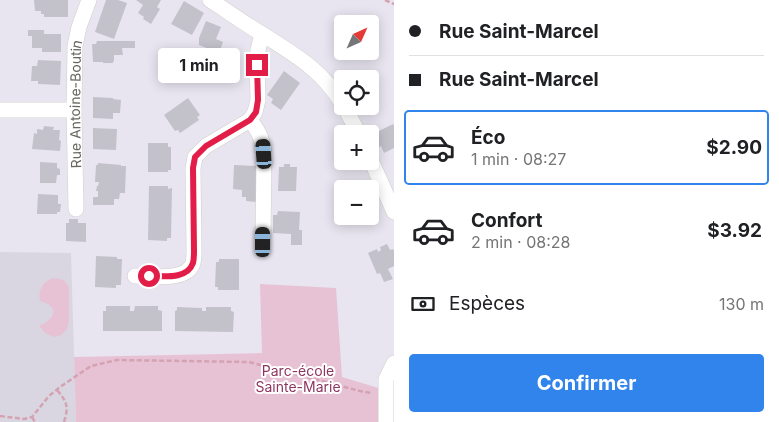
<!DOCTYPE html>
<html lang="fr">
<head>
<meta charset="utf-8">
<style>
	body { margin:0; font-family:Inter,sans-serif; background:#f2f2f2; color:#202124; height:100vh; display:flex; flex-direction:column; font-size:19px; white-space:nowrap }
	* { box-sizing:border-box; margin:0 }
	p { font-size:16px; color:#757577 }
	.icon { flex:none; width:28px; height:28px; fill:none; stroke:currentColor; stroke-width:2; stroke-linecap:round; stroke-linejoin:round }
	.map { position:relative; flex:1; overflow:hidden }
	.drawer { display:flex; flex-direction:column; background:#fff; width:385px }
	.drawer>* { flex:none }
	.top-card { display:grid; align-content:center; height:110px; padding:0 15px; background:#fff }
	.needle { width:32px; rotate:45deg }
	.buttons { position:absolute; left:334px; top:15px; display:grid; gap:10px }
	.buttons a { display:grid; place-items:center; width:45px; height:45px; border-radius:5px; background:#fff; box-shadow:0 2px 12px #0003; font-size:25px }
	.end { position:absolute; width:22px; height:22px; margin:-11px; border:6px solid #e11d48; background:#fff; box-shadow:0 0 0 2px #fff }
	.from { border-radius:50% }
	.bubble { position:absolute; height:35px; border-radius:5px; background:#fff; box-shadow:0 2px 12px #0003; font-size:16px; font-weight:700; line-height:35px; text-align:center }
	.car { position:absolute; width:15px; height:30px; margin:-15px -8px; border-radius:6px; box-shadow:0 0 4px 1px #0007; background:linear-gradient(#222 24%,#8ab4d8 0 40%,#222 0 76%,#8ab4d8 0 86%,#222 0) }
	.top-card b { display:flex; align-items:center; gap:18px; height:48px; font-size:19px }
	.top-card b+b { border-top:1px solid #e0e0e0 }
	.top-card i { width:12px; height:12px; background:#202124 }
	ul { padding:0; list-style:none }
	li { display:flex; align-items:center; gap:15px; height:75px; margin:0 10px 8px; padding:0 5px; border:2px solid transparent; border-radius:5px }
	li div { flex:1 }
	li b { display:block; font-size:19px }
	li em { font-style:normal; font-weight:700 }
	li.selected { border-color:#3084eb }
	li>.icon { width:45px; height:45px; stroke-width:1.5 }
	.pay { display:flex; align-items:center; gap:12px; height:55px; padding:0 15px; font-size:19px }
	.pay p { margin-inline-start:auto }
	.button { display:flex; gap:10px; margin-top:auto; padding:10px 15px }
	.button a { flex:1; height:58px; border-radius:5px; background:#3084eb; color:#fff; font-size:20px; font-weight:700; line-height:58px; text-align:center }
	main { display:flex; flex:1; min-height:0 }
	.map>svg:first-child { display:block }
	.education { fill:#d9d6e2 }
	.green { fill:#e7c2d5 }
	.building { fill:#c3c2ca }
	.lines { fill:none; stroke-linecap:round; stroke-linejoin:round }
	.minor-casing { stroke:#cfd0c9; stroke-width:16 }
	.path { stroke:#d4a2b0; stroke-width:2.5; stroke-dasharray:5 2.5; stroke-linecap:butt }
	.minor { stroke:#fff; stroke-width:15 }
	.route { stroke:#e11d48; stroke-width:6 }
	.labels { text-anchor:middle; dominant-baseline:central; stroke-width:4; stroke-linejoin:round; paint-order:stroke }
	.street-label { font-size:14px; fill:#66665d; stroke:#fff }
	.park-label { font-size:14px; fill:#8c365f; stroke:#fff }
</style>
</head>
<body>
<main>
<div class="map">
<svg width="394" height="422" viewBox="0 0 394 422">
	<rect width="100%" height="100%" fill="#e8e5f0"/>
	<path class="education" d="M 0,252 L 71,253 L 76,422 L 0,422 Z"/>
	<path class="green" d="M 53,278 L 60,279 L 65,281 L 69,287 L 69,321 L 67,329 L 61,335 L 54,337 L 45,333 L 39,326 C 43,324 47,322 50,319 C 59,309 48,303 40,301 C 38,290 42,282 53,278 Z
		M 260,284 L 336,288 L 342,377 L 385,390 L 385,422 L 76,422 L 74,357 L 262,353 Z"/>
	<path class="building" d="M 34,0 L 68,0 L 68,17 L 44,17 L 44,14 L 41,14 L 41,11 L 35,11 Z
		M 106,0 L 118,0 L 127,3 L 114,39 L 95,32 Z
		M 136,0 L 161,0 L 157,7 L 160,9 L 151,24 L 143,19 L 144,17 L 138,13 L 143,5 Z
		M 184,1 L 204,13 L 192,35 L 171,24 Z
		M 206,21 L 221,27 L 216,39 L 223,42 L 219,53 L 199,45 L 199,38 Z
		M 28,30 L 44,30 L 44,34 L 61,34 L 61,52 L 42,52 L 42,48 L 32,48 L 32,36 L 28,36 Z
		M 97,41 L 135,41 L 135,48 L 122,48 L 123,55 L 114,55 L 114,61 L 113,62 L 113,63 L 103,63 L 103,62 L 93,62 L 92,44 L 96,44 Z
		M 38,60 L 61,61 L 60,85 L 38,84 L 38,81 L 31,81 L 32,66 L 37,66 Z
		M 284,71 L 300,83 L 281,110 L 271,103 L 273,99 L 267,95 Z
		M 93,97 L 113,98 L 113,99 L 121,100 L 120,113 L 113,113 L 113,119 L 93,118 Z
		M 188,98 L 200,115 L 197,117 L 199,120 L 180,133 L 178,130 L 175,131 L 164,115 Z
		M 393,124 L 394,126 L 394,148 L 384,153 L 381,146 L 378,148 L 375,142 L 377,141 L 373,134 Z
		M 44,126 L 54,127 L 53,130 L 60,130 L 59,140 L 61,141 L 60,151 L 32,149 L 34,133 L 37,134 L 37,129 L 43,130 Z
		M 93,128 L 117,129 L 116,150 L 93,149 Z
		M 148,143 L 168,143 L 168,147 L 171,147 L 171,170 L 168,170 L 168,172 L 148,172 Z
		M 40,162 L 57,163 L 57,168 L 60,169 L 60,175 L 57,175 L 56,183 L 40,183 Z
		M 98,163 L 121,165 L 121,166 L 126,166 L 125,193 L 120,193 L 119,199 L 114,199 L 114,205 L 93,205 L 93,197 L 98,197 L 98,191 L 96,191 L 97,186 L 98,186 L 99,182 L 95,182 L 96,165 L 98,165 Z
		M 284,164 L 290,164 L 290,167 L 297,167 L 296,191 L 278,191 L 279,167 L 284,167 Z
		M 234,165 L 258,166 L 257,202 L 246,201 L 246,197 L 242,197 L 242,190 L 233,189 Z
		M 149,186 L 168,186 L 168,189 L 172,188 L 171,238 L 167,238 L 167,241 L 148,240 Z
		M 38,194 L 58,195 L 58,204 L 61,204 L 60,212 L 57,212 L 57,214 L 37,214 Z
		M 278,211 L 300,212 L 299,230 L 302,230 L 302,245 L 291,245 L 291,234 L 273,233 L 273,215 L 277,215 Z
		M 69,219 L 78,219 L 78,223 L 86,223 L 86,242 L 66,241 L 66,223 L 69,223 Z
		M 387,244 L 390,250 L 393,249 L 394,251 L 394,266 L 388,269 L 393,279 L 384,282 L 380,273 L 377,274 L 368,253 L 377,249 L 378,252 L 381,250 L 380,247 Z
		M 96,256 L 117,257 L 117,259 L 122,259 L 121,285 L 116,285 L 116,288 L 95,287 Z
		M 219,259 L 239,259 L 239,290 L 218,290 L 218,287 L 215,287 L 216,262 L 219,262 Z
		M 106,306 L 130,306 L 130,311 L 134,311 L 135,306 L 158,306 L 158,310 L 162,311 L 162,331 L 103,331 L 103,311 L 106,311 Z
		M 177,307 L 202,308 L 202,311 L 206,311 L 206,307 L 231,307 L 231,311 L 234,312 L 233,332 L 175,331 L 175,311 L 177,310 Z"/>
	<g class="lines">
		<g class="minor-casing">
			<g id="minor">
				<path d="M 210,0 C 227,11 244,23 262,34 C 292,53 324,71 342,104"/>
				<path d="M 344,106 L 359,134"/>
				<path d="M 0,110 L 74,110"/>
				<path d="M 250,120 C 260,133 262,138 264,154 L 263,241"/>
				<path d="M 370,158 L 394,212"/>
				<path id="s1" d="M 76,209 L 74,110 L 75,46 L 79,27 L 89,0"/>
				<path d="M 135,276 C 151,276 187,282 193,263 C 194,259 194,254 194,251 L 193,168 L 195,157 L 206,146 L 250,120 L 255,112 L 258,100 L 257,65 L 258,50 L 262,34"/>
				<path d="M 386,422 L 386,379 L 394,363"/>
			</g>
		</g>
		<path class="path" d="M 385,0 L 394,4
			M 57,390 C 67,402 69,406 64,422
			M 0,416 L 24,419 L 32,417 L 49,396 L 60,387 L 91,366 L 117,360 L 249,362 L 360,391 L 371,393
			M 32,417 L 35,422"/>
		<use href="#minor" class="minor"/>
	</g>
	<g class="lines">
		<path class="route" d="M 149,276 C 163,276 187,280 193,263 C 194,259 194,254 194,251 L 193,168 L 195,157 L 206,146 L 250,120 L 256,112 L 258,100 L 257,65"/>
	</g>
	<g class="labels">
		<g class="street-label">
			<text stroke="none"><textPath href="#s1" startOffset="105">Rue Antoine-Boutin</textPath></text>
		</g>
		<g class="park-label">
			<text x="298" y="370">Parc-école<tspan x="298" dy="16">Sainte-Marie</tspan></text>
		</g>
	</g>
</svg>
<div class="buttons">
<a><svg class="needle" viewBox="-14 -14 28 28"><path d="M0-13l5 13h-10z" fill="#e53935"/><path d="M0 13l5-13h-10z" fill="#757577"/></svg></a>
<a><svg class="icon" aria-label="locate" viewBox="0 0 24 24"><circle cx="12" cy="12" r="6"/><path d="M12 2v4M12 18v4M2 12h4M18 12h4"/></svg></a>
<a>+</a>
<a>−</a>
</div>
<i class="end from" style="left:149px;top:276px"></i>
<i class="end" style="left:257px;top:65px"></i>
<div class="bubble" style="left:158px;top:48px;width:82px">1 min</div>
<i class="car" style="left:264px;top:154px;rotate:356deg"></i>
<i class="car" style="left:263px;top:242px;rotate:0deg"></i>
</div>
<section class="drawer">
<div class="top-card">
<b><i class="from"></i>Rue Saint-Marcel</b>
<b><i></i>Rue Saint-Marcel</b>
</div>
<ul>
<li class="selected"><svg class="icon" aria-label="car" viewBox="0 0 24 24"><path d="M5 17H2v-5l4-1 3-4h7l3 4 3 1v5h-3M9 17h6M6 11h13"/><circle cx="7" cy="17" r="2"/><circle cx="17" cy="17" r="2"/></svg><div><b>Éco</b><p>1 min · 08:27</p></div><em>$2.90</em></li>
<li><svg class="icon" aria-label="car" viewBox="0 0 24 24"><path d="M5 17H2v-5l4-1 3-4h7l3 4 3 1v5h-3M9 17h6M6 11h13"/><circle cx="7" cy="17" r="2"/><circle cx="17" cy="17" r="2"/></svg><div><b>Confort</b><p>2 min · 08:28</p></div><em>$3.92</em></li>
</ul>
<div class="pay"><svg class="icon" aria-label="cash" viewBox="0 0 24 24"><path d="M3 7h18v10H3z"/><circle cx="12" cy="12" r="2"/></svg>Espèces<p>130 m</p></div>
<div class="button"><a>Confirmer</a></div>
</section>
</main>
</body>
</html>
